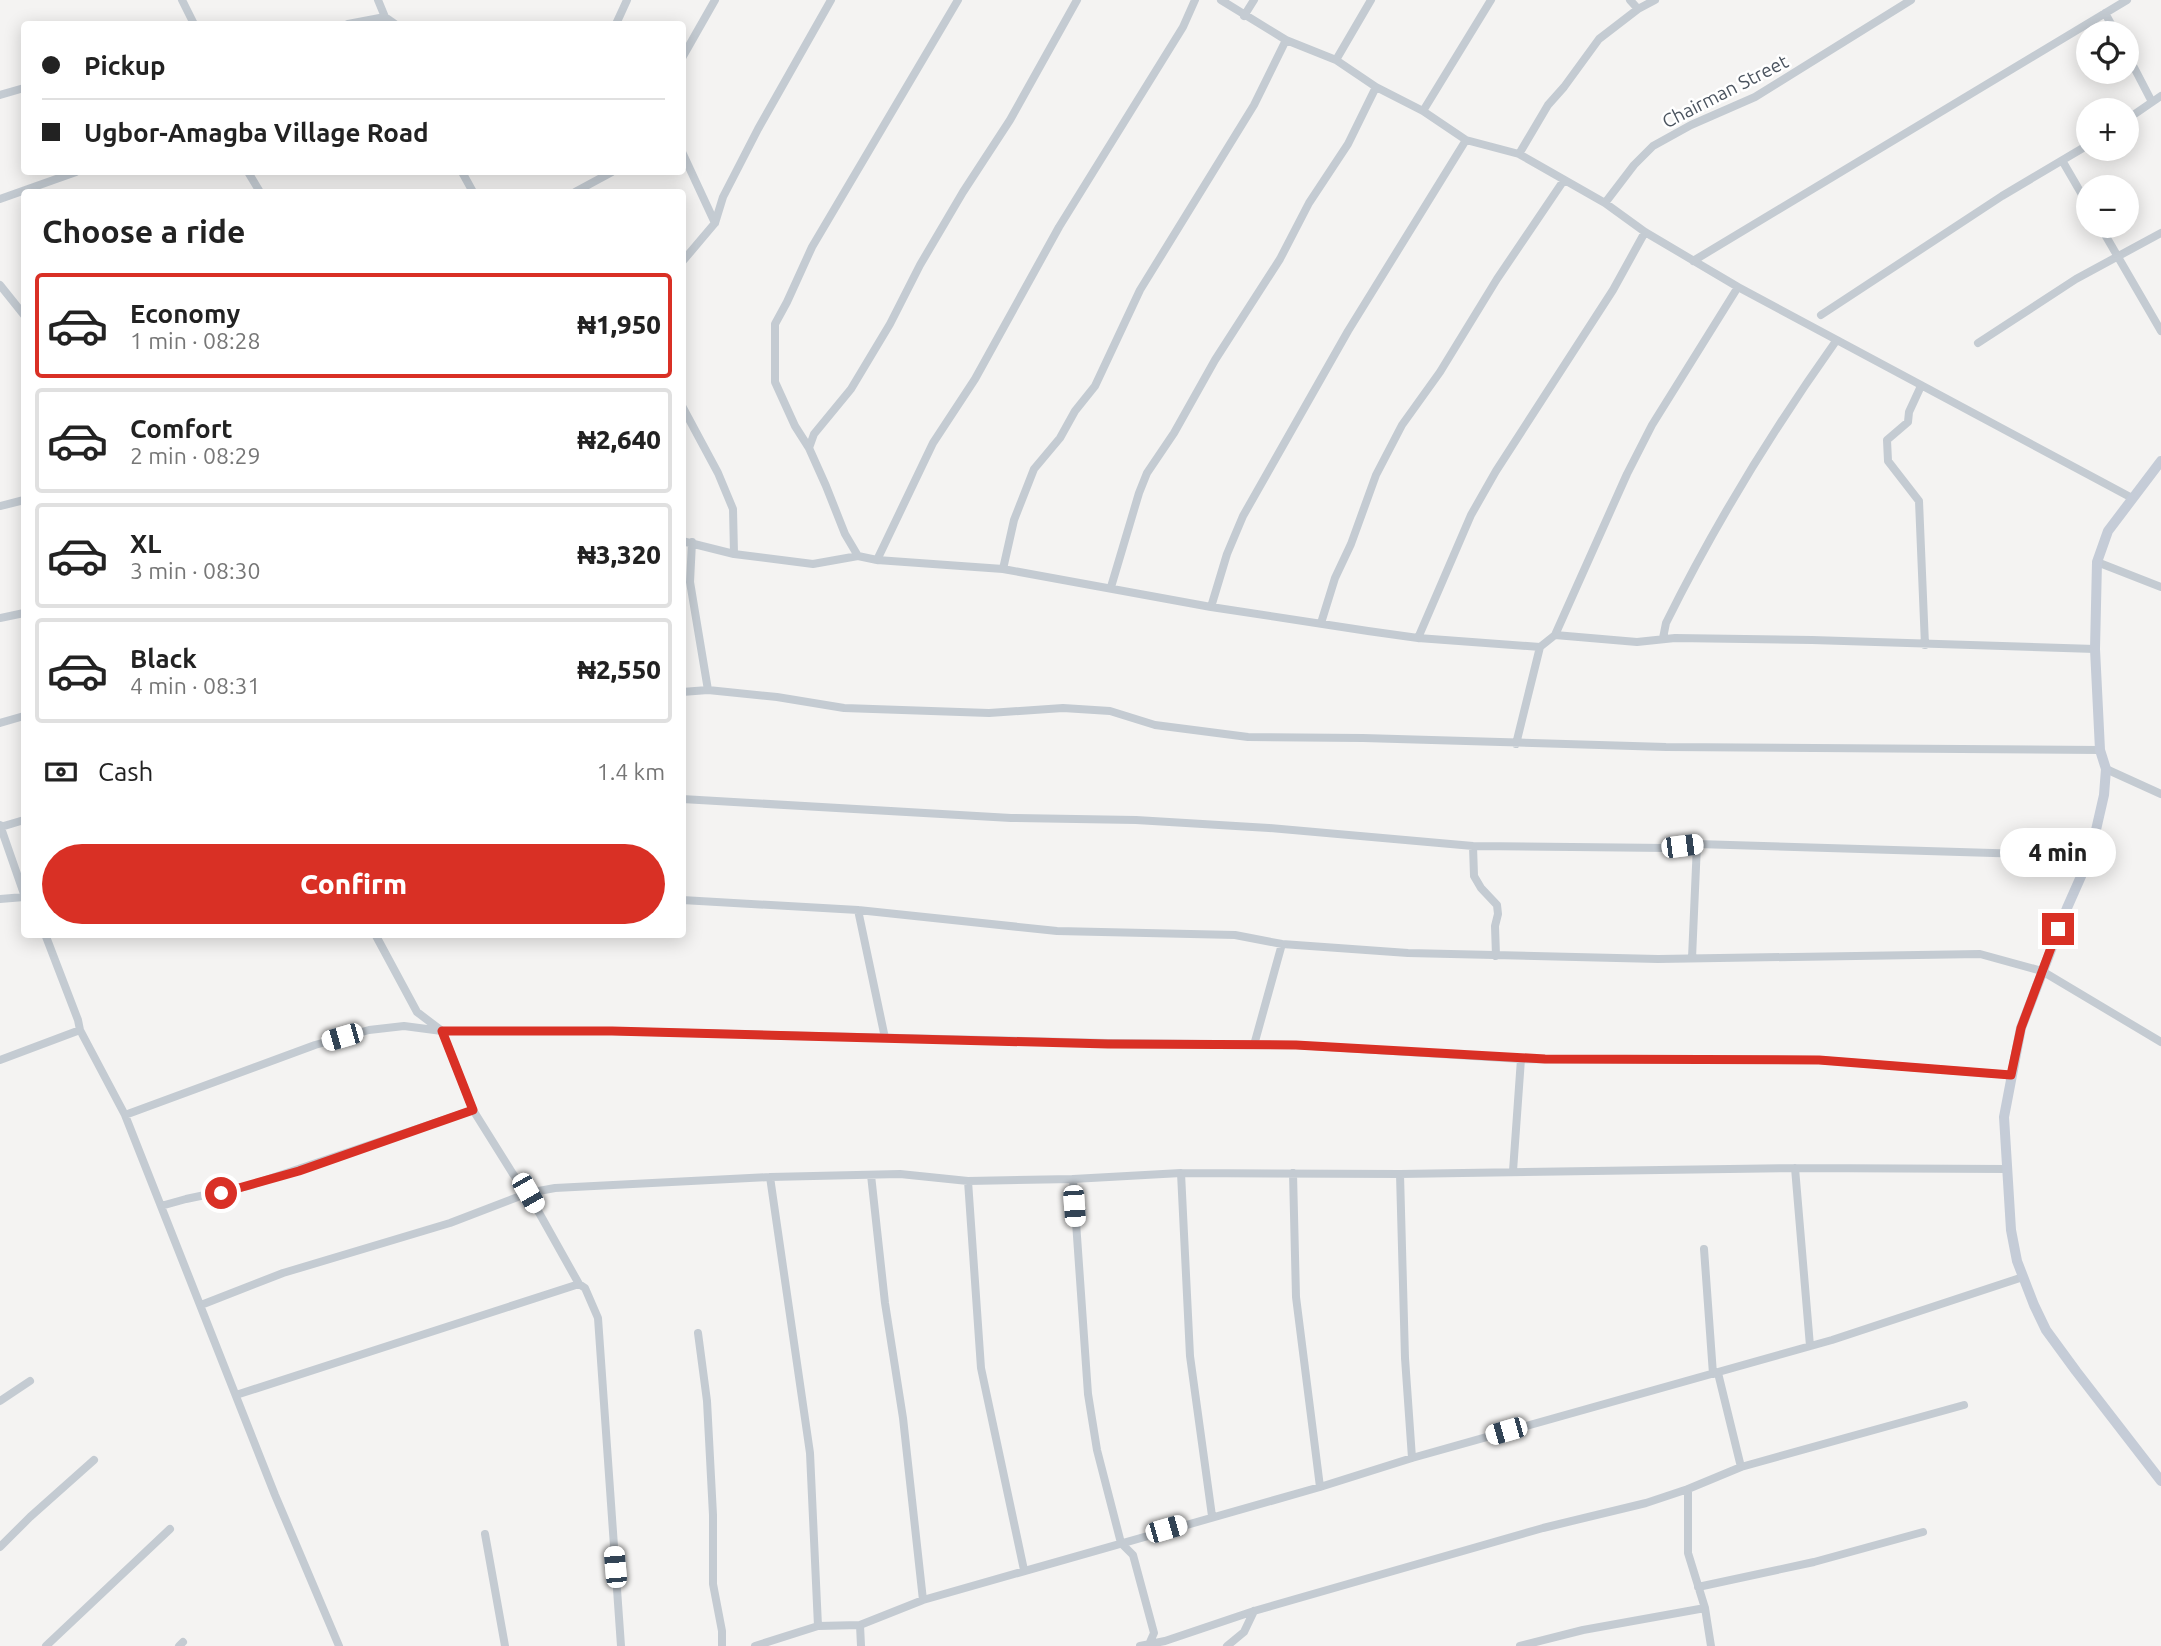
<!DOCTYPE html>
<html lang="en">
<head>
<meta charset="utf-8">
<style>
	body { margin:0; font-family:Ubuntu,sans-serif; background:#f2f2f2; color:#222; height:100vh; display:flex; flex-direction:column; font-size:26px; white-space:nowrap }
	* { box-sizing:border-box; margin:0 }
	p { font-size:23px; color:#767676 }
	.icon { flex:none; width:38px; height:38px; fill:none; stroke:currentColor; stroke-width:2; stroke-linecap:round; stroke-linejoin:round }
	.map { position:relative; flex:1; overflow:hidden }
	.details { position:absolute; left:21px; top:189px; width:665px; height:749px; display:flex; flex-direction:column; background:#fff; border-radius:7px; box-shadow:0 4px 18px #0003 }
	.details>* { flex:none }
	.top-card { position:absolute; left:21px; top:21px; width:665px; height:154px; border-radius:7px; box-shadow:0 4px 18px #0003; display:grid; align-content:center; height:154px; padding:0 21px; background:#fff }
	.controls { position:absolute; left:2076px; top:21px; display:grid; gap:14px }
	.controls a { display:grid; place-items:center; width:63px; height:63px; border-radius:50%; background:#fff; box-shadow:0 4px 18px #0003; font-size:35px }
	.end { position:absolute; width:32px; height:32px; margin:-16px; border:9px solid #d93025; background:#fff; box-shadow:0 0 0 4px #fff }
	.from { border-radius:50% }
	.bubble { position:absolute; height:49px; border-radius:24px; background:#fff; box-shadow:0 4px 18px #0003; font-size:23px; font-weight:800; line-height:49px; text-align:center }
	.car { position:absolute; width:21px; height:42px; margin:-21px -10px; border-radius:9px; box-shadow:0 0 5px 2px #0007; background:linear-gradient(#fff 24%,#345 0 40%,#fff 0 76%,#345 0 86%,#fff 0) }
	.top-card b { display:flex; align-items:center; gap:24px; height:66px; font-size:26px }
	.top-card b+b { border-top:2px solid #e0e0e0 }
	.top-card i { width:18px; height:18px; background:#222 }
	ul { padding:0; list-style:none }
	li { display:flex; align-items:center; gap:21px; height:105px; margin:0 14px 10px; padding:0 7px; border:4px solid #e0e0e0; border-radius:7px }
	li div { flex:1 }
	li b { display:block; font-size:26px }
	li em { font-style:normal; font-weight:800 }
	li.active { border-color:#d93025 }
	li>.icon { width:63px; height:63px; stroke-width:1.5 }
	h2 { padding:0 21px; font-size:32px; line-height:84px }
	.pay { display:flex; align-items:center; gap:18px; height:77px; padding:0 21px; font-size:26px }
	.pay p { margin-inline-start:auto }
	.action { display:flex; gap:14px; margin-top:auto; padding:14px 21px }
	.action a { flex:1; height:80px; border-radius:42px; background:#d93025; color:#fff; font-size:28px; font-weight:800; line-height:80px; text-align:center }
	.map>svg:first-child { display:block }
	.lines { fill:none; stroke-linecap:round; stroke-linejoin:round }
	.street { stroke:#c4cbd2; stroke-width:8 }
	.secondary { stroke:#c5ccd7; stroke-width:10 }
	.route { stroke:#d93025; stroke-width:9 }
	.labels { text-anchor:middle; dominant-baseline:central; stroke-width:5; stroke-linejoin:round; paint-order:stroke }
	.street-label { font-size:19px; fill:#4b545f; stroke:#fff }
</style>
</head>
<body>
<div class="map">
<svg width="2161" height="1646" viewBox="0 0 2161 1646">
	<rect width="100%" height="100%" fill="#f4f3f2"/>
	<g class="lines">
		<path class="street" d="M 182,0 L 194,24
			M 378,0 L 385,17
			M 1221,0 L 1286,40 L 1336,60 L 1376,87 L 1423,111 L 1466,140 L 1519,154 L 1605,203 L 1645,232 L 1738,287 L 2132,498
			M 1630,0 L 1638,9 L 1655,0
			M 2105,13 L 2116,33
			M 1244,16 L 1254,0
			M 348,24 L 385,17 L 395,24
			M 616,24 L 627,0
			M 2126,52 L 2152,102
			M 682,58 L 715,0
			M 1336,60 L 1371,0
			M 0,95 L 24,88
			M 1423,111 L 1491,0
			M 2126,120 L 2161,96
			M 682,152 L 715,223
			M 1519,154 L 1548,105 L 1564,87 L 1599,39 L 1638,9
			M 2063,162 L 2088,205
			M 248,172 L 260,192
			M 462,172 L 473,192
			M 575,192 L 612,172
			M 0,199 L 76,172
			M 1605,203 L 1634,165 L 1653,146 L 1691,125 L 1755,97 L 1911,0
			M 2100,226 L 2161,331
			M 1693,261 L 2127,0
			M 682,262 L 715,223 L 723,197 L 758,129 L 831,0
			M 0,285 L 24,315
			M 1821,315 L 2002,196 L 2088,145
			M 1978,343 L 2076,279 L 2161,233
			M 1921,386 L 1909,412 L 1908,422 L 1887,440 L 1888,461 L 1919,501 L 1925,645
			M 682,406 L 718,473 L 733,509 L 734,554
			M 809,448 L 814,434 L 851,389 L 890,324 L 920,265 L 963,192 L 1010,120 L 1077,0
			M 0,506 L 24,500
			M 682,541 L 734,554 L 813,564 L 858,556 L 877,560 L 1003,569 L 1211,607 L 1368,631 L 1418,638 L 1540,647 L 1555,635 L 1637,642 L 1675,638 L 1812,640 L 2095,649
			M 692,542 L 690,582 L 708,690
			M 858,556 L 845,534 L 826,486 L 809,448 L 795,426 L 775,382 L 775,324 L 787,302 L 812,247 L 958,0
			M 877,560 L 933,443 L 975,379 L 1059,227 L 1183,27 L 1195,0
			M 2097,562 L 2161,587
			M 1003,569 L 1014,520 L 1034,469 L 1060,438 L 1075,411 L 1095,386 L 1140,290 L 1254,105 L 1286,40
			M 1111,587 L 1139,493 L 1147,473 L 1174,433 L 1215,360 L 1280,259 L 1309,203 L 1348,144 L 1376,87
			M 1211,607 L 1227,554 L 1243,516 L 1348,331 L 1466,140
			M 0,618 L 24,613
			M 1321,623 L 1335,578 L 1351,544 L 1376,475 L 1402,425 L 1440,372 L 1497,279 L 1564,180
			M 1555,635 L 1627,474 L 1652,425 L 1738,287
			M 1418,638 L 1471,515 L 1496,471 L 1613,290 L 1645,232
			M 1663,638 L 1666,623 C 1715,524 1772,431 1836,341
			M 682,692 L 708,690 L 777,697 L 844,708 L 989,713 L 1063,708 L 1110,711 L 1155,725 L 1248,737 L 1363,738 L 1666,747 L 2100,750
			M 0,723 L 24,716
			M 1516,744 L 1540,647
			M 2106,769 L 2161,794
			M 682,799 L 1011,818 L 1136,820 L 1269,828 L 1473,846 L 1667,848 L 1697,844 L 2090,856
			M 0,825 L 24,894
			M 1,827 L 24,820
			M 1473,846 L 1474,876 L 1481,888 L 1497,905 L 1498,914 L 1495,926 L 1496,956
			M 0,899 L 24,897
			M 682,900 L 858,910 L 1057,931 L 1235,935 L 1282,944 L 1408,953 L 1658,959 L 1980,954 L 2042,971 L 2161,1042
			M 858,910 L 885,1038
			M 45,934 L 78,1020 L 80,1030 L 125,1115 L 275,1495 L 339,1646
			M 375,934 L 417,1012 L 442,1031 L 473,1110 L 513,1174 L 528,1193 L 579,1284 L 585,1288 L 598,1318 L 621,1646
			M 1692,958 L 1697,844
			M 1254,1045 L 1282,944
			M 0,1060 L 80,1030
			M 125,1115 L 315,1045 L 369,1030 L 404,1026 L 442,1031 L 612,1031 L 1108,1043 L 1296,1045 L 1521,1059 L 1819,1060 L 2011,1075 L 2010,1079
			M 1795,1168 L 1810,1346
			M 1513,1171 L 1521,1059
			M 1181,1173 L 1190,1356 L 1212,1516
			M 1293,1173 L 1296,1297 L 1320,1487
			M 1400,1174 L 1405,1358 L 1412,1458
			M 871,1175 L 885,1303 L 903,1418 L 923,1600
			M 770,1177 L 810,1453 L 818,1626
			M 1073,1179 L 1088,1394 L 1097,1450 L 1121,1543 L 1133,1555 L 1154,1633 L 1150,1642
			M 968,1181 L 981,1368 L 1024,1570
			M 161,1206 L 186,1199 L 248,1186 L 473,1110
			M 1704,1249 L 1713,1374
			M 201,1305 L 283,1273 L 450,1223 L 528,1193 L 555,1188 L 770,1177 L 900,1174 L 968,1181 L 1073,1179 L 1181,1173 L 1400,1174 L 1795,1168 L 2007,1169
			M 698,1333 L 707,1401 L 713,1515 L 713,1584 L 722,1631 L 722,1646
			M 1718,1373 L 1741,1467
			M 236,1395 L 579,1284
			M 0,1401 L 30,1381
			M 1688,1489 L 1688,1553 L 1705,1608 L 1711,1646
			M 485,1534 L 505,1646
			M 0,1547 L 30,1517 L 94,1460
			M 1698,1587 L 1814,1562 L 1923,1532
			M 860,1625 L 861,1646
			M 46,1646 L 170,1529
			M 179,1646 L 183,1642
			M 755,1646 L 818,1626 L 860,1625 L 923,1600 L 1320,1487 L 1412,1458 L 1832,1340 L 2023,1277
			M 1140,1646 L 1165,1641 L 1254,1611 L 1543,1528 L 1646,1503 L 1688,1489 L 1741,1467 L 1964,1405
			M 1227,1646 L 1244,1632 L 1254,1611
			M 1520,1646 L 1583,1630 L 1705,1608"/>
		<path class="secondary" d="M 2161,461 L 2108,531 L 2097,562 L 2095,649 L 2100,750 L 2106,769 L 2104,795 L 2090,856 L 2067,908 L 2021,1028 L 2004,1117 L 2011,1230 L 2017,1261 L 2034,1305 L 2046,1330 L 2076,1371 L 2161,1481"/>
	</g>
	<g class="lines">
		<path class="route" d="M 221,1193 L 299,1171 L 473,1110 L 442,1031 L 612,1031 L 1108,1044 L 1296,1045 L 1545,1059 L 1819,1060 L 2011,1075 L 2021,1028 L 2058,929"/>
	</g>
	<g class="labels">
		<g class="street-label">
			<text transform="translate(1725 91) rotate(-27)">Chairman Street</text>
		</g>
	</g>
</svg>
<div class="controls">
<a><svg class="icon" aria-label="locate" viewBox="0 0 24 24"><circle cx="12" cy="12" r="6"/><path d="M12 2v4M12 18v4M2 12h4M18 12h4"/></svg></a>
<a>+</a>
<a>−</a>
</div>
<i class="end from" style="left:221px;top:1193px"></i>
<i class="end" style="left:2058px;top:929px"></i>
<div class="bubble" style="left:2000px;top:828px;width:116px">4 min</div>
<i class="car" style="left:1682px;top:846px;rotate:83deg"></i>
<i class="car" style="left:342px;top:1037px;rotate:254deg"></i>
<i class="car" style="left:528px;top:1193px;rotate:150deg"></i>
<i class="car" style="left:1074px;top:1206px;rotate:176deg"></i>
<i class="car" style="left:1506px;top:1431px;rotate:254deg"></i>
<i class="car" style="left:1166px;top:1529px;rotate:74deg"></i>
<i class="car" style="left:615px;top:1567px;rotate:355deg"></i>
<div class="top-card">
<b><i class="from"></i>Pickup</b>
<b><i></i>Ugbor-Amagba Village Road</b>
</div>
<section class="details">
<h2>Choose a ride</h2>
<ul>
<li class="active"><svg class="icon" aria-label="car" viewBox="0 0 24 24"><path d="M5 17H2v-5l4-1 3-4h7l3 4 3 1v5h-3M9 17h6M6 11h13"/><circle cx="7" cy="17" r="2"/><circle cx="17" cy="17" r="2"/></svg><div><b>Economy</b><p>1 min · 08:28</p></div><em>₦1,950</em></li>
<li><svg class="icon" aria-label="car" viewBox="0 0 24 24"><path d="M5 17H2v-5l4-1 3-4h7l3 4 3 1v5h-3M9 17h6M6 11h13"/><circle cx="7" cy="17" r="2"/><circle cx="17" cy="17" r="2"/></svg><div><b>Comfort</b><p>2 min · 08:29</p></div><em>₦2,640</em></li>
<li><svg class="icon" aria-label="car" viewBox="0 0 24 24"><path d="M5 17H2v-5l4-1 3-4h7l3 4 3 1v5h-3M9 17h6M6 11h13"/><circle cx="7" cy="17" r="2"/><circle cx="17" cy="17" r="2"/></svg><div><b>XL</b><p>3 min · 08:30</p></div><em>₦3,320</em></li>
<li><svg class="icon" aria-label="car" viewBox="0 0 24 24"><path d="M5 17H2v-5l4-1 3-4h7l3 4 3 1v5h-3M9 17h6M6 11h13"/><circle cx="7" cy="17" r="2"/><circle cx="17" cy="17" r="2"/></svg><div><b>Black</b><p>4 min · 08:31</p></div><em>₦2,550</em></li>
</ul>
<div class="pay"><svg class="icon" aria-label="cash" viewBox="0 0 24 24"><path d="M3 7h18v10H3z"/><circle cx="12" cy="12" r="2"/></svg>Cash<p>1.4 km</p></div>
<div class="action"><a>Confirm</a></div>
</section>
</div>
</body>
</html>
